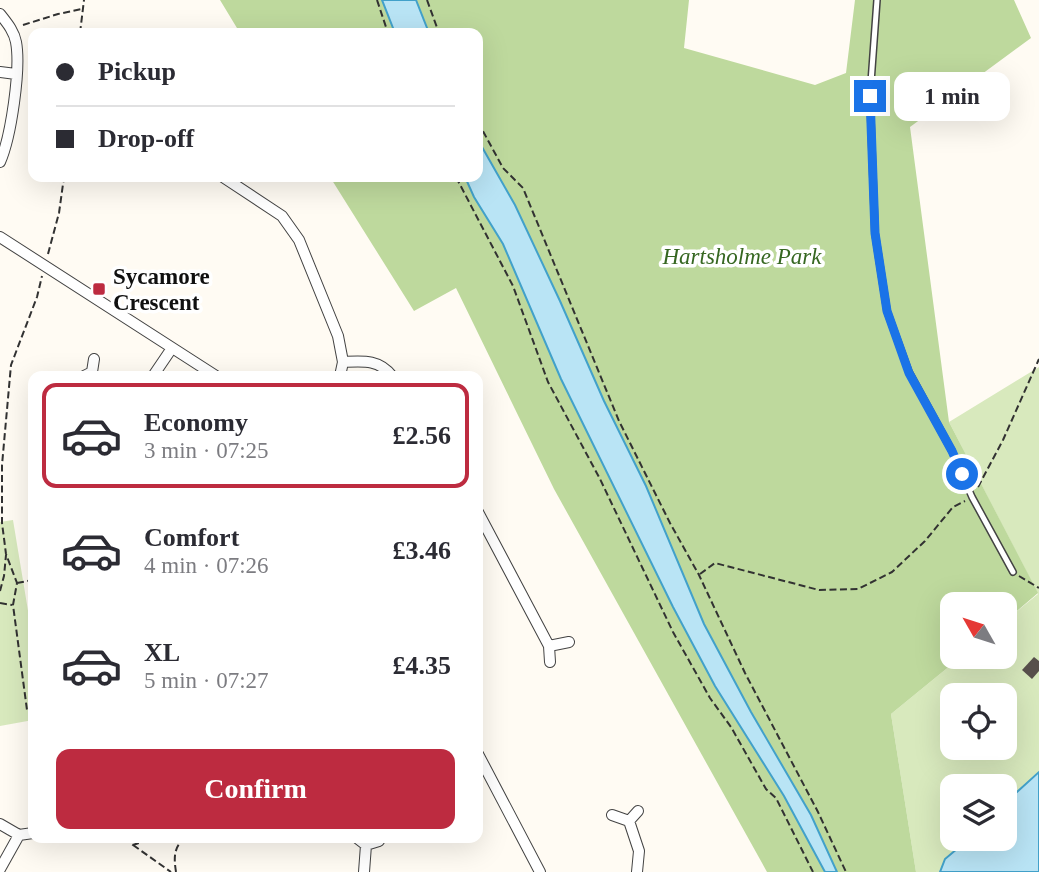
<!DOCTYPE html>
<html lang="en">
<head>
<meta charset="utf-8">
<style>
	body { margin:0; font-family:Georgia,serif; background:#f2f2f3; color:#2b2b33; height:100vh; display:flex; flex-direction:column; font-size:26px; white-space:nowrap }
	* { box-sizing:border-box; margin:0 }
	p { font-size:23px; color:#7c7c81 }
	.icon { flex:none; width:38px; height:38px; fill:none; stroke:currentColor; stroke-width:2; stroke-linecap:round; stroke-linejoin:round }
	.map { position:relative; flex:1; overflow:hidden }
	.side { position:absolute; left:28px; top:371px; width:455px; height:472px; display:flex; flex-direction:column; background:#fff; border-radius:14px; box-shadow:0 7px 28px #0002 }
	.side>* { flex:none }
	.guide { position:absolute; left:28px; top:28px; width:455px; height:154px; border-radius:14px; box-shadow:0 7px 28px #0002; display:grid; align-content:center; height:154px; padding:0 28px; background:#fff }
	.needle { width:46px; rotate:309deg }
	.tools { position:absolute; left:940px; top:592px; display:grid; gap:14px }
	.tools a { display:grid; place-items:center; width:77px; height:77px; border-radius:14px; background:#fff; box-shadow:0 7px 28px #0002; font-size:35px }
	.end { position:absolute; width:32px; height:32px; margin:-16px; border:9px solid #1a73e8; background:#fff; box-shadow:0 0 0 4px #fff }
	.from { border-radius:50% }
	.bubble { position:absolute; height:49px; border-radius:14px; background:#fff; box-shadow:0 7px 28px #0002; font-size:23px; font-weight:600; line-height:49px; text-align:center }
	.guide b { display:flex; align-items:center; gap:24px; height:66px; font-size:26px }
	.guide b+b { border-top:2px solid #e1e1e2 }
	.guide i { width:18px; height:18px; background:#2b2b33 }
	ul { padding:12px 0 0; list-style:none }
	li { display:flex; align-items:center; gap:21px; height:105px; margin:0 14px 10px; padding:0 14px; border:4px solid transparent; border-radius:14px }
	li div { flex:1 }
	li b { display:block; font-size:26px }
	li em { font-style:normal; font-weight:600 }
	li.selected { border-color:#bd2b40 }
	li>.icon { width:63px; height:63px; stroke-width:1.5 }
	.button { display:flex; gap:14px; margin-top:auto; padding:14px 28px }
	.button a { flex:1; height:80px; border-radius:14px; background:#bd2b40; color:#fff; font-size:28px; font-weight:600; line-height:80px; text-align:center }
	.map>svg:first-child { display:block }
	.green { fill:#d8e9bd; fill-rule:evenodd }
	.forest { fill:#bed99d }
	.water { fill:#b9e4f5; stroke:#42a1ca; stroke-width:2 }
	.building { fill:#58504c }
	.lines { fill:none; stroke-linecap:round; stroke-linejoin:round }
	.lane-casing { stroke:#434343; stroke-width:8 }
	.street-casing { stroke:#434343; stroke-width:12 }
	.path { stroke:#323232; stroke-width:2; stroke-dasharray:7 3.5; stroke-linecap:butt }
	.lane { stroke:#fff; stroke-width:5 }
	.street { stroke:#fff; stroke-width:10 }
	.route { stroke:#1a73e8; stroke-width:9 }
	.poi-dot { fill:#bd2b40; stroke:#fff; stroke-width:2.5 }
	.labels { text-anchor:middle; dominant-baseline:central; stroke-width:7; stroke-linejoin:round; paint-order:stroke }
	.park-label { font-size:23px; font-style:italic; fill:#366721; stroke:#fff }
	.poi-label { font-size:23px; font-weight:bold; fill:#101010; stroke:#fff; text-anchor:start }
</style>
</head>
<body>
<div class="map">
<svg width="1039" height="872" viewBox="0 0 1039 872">
	<rect width="100%" height="100%" fill="#fffbf3"/>
	<path class="green" d="M 1039,367 L 1039,872 L 916,872 L 891,714 L 962,656 L 1004,656 L 1005,621 L 1038,594 L 949,422 ZM 952,695 L 1004,695 L 1004,747 L 952,747 ZM 952,786 L 1004,786 L 1004,838 L 952,838 Z
		M 13,520 L 33,641 L 33,720 L 0,726 L 0,522 Z"/>
	<path class="forest" d="M 220,0 L 382,0 L 395,33 L 240,33 Z
		M 416,0 L 689,0 L 684,48 L 815,85 L 846,73 L 855,0 L 1014,0 L 1031,38 L 910,127 L 949,422 L 1038,593 L 1005,621 L 1004,604 L 952,604 L 952,656 L 962,656 L 891,714 L 916,872 L 837,872 L 811,815 L 751,712 L 704,624 L 646,486 L 604,401 L 515,205 L 478,140 L 478,33 L 429,33 Z
		M 330,177 L 465,177 L 474,197 L 503,244 L 561,379 L 715,686 L 784,796 L 825,872 L 767,872 L 554,489 L 456,288 L 414,311 Z"/>
	<path class="water" d="M 382,0 L 416,0 L 429,33 L 395,33 Z
		M 478,140 L 515,205 L 560,301 L 604,401 L 646,486 L 704,624 L 751,712 L 811,815 L 837,872 L 825,872 L 784,796 L 715,686 L 673,607 L 561,379 L 503,244 L 474,197 L 465,177 L 478,177 Z
		M 1039,772 L 1039,872 L 940,872 L 945,859 L 970,838 L 1004,838 L 1005,803 Z"/>
	<path class="building" d="M 1034,657 L 1039,661 L 1039,671 L 1032,679 L 1022,670 Z"/>
	<g class="lines">
		<g class="lane-casing">
			<path id="lane" d="M 877,0 L 870,96 L 875,233 L 887,311 L 909,372 L 952,451 L 972,497 L 1013,572"/>
		</g>
		<g class="street-casing">
			<path id="street" d="M 0,14 C 7,23 14,31 16,42 C 21,69 11,137 0,162
				M 0,72 L 16,74
				M 223,177 L 282,216 L 299,240 L 338,336 L 343,362 L 340,376
				M 0,237 L 216,376
				M 343,362 C 363,361 379,359 392,376
				M 84,376 L 92,372 L 94,359
				M 153,376 L 172,348
				M 478,512 L 549,646 L 550,662
				M 549,646 L 569,642
				M 478,754 L 540,872
				M 612,815 L 629,821 L 639,851 L 637,872
				M 629,821 L 638,811
				M 0,824 L 19,835 L 33,833
				M 357,838 L 366,845 L 379,841
				M 0,869 L 19,835
				M 364,872 L 366,845"/>
		</g>
		<path class="path" d="M 377,0 L 388,33
			M 427,0 L 439,33
			M 23,25 L 58,14 L 82,9
			M 80,33 L 84,0
			M 478,122 L 503,168 L 523,188 L 619,421 L 670,523 L 699,575 L 745,673 L 818,812 L 846,872
			M 456,177 L 513,286 L 548,382 L 600,479 L 673,632 L 710,698 L 731,727 L 766,789 L 776,798 L 813,872
			M 48,254 L 59,213 L 64,177
			M 978,487 L 1003,440 L 1039,359
			M 700,574 L 715,563 L 819,590 L 858,589 L 892,572 L 925,541 L 953,507 L 965,501
			M 1019,576 L 1039,588
			M 17,583 L 33,580
			M 0,591 L 4,576 L 6,555
			M 0,603 L 12,605
			M 33,718 L 27,710 L 13,605 L 17,583 L 6,554 L 2,523 L 2,465 L 11,365 L 37,297 L 42,276
			M 124,838 L 133,845 L 154,838
			M 133,845 L 171,872
			M 176,872 C 174,859 173,847 185,838"/>
		<use href="#lane" class="lane"/>
		<use href="#street" class="street"/>
	</g>
	<g class="lines">
		<path class="route" d="M 870,96 L 875,233 L 887,311 L 909,373 L 952,451 L 962,474"/>
	</g>
	<rect class="poi-dot" x="92" y="282" width="14" height="14" rx="3.5"/>
	<g class="labels">
		<g class="park-label">
			<text x="742" y="256">Hartsholme Park</text>
		</g>
		<g class="poi-label">
			<text x="113" y="276">Sycamore<tspan x="113" dy="26">Crescent</tspan></text>
		</g>
	</g>
</svg>
<div class="tools">
<a><svg class="needle" viewBox="-14 -14 28 28"><path d="M0-13l5 13h-10z" fill="#e53935"/><path d="M0 13l5-13h-10z" fill="#7c7c81"/></svg></a>
<a><svg class="icon" aria-label="locate" viewBox="0 0 24 24"><circle cx="12" cy="12" r="6"/><path d="M12 2v4M12 18v4M2 12h4M18 12h4"/></svg></a>
<a><svg class="icon" aria-label="layers" viewBox="0 0 24 24"><path d="M12 4l9 5-9 5-9-5zM3 14l9 5 9-5"/></svg></a>
</div>
<i class="end from" style="left:962px;top:474px"></i>
<i class="end" style="left:870px;top:96px"></i>
<div class="bubble" style="left:894px;top:72px;width:116px">1 min</div>
<div class="guide">
<b><i class="from"></i>Pickup</b>
<b><i></i>Drop-off</b>
</div>
<section class="side">
<ul>
<li class="selected"><svg class="icon" aria-label="car" viewBox="0 0 24 24"><path d="M5 17H2v-5l4-1 3-4h7l3 4 3 1v5h-3M9 17h6M6 11h13"/><circle cx="7" cy="17" r="2"/><circle cx="17" cy="17" r="2"/></svg><div><b>Economy</b><p>3 min · 07:25</p></div><em>£2.56</em></li>
<li><svg class="icon" aria-label="car" viewBox="0 0 24 24"><path d="M5 17H2v-5l4-1 3-4h7l3 4 3 1v5h-3M9 17h6M6 11h13"/><circle cx="7" cy="17" r="2"/><circle cx="17" cy="17" r="2"/></svg><div><b>Comfort</b><p>4 min · 07:26</p></div><em>£3.46</em></li>
<li><svg class="icon" aria-label="car" viewBox="0 0 24 24"><path d="M5 17H2v-5l4-1 3-4h7l3 4 3 1v5h-3M9 17h6M6 11h13"/><circle cx="7" cy="17" r="2"/><circle cx="17" cy="17" r="2"/></svg><div><b>XL</b><p>5 min · 07:27</p></div><em>£4.35</em></li>
</ul>
<div class="button"><a>Confirm</a></div>
</section>
</div>
</body>
</html>
